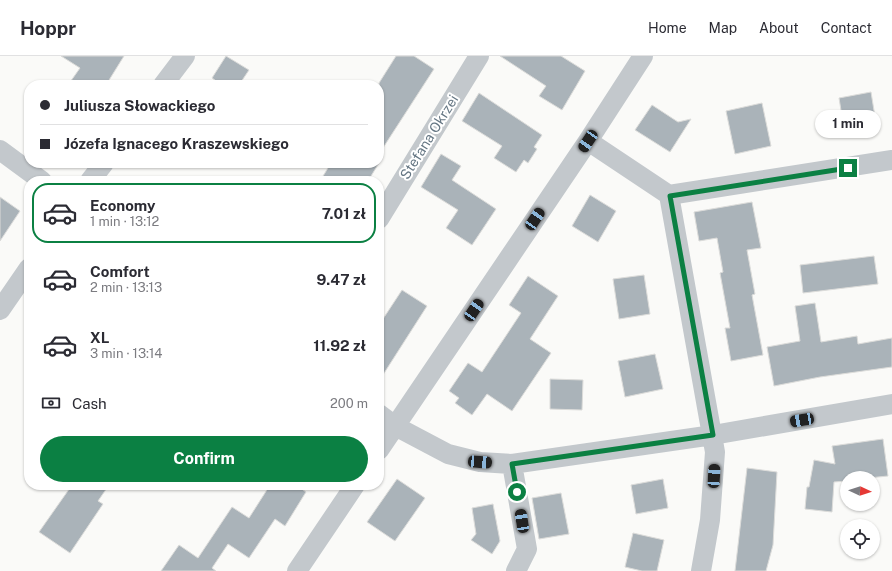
<!DOCTYPE html>
<html lang="en">
<head>
<meta charset="utf-8">
<style>
	body { margin:0; font-family:"Public Sans",sans-serif; background:#f2f2f3; color:#2b2b33; height:100vh; display:flex; flex-direction:column; font-size:15px; white-space:nowrap }
	* { box-sizing:border-box; margin:0 }
	p { font-size:13px; color:#7c7c81 }
	.icon { flex:none; width:22px; height:22px; fill:none; stroke:currentColor; stroke-width:2; stroke-linecap:round; stroke-linejoin:round }
	.map { position:relative; flex:1; overflow:hidden }
	.details { position:absolute; left:24px; top:120px; width:360px; height:314px; display:flex; flex-direction:column; background:#fff; border-radius:16px; box-shadow:0 1px 3px #0004 }
	.details>* { flex:none }
	.guide { position:absolute; left:24px; top:24px; width:360px; height:88px; border-radius:16px; box-shadow:0 1px 3px #0004; display:grid; align-content:center; height:88px; padding:0 16px; background:#fff }
	.needle { width:26px; rotate:93deg }
	.controls { position:absolute; left:840px; top:415px; display:grid; gap:8px }
	.controls a { display:grid; place-items:center; width:40px; height:40px; border-radius:50%; background:#fff; box-shadow:0 1px 3px #0004; font-size:20px }
	.end { position:absolute; width:18px; height:18px; margin:-9px; border:5px solid #0b8043; background:#fff; box-shadow:0 0 0 2px #fff }
	.from { border-radius:50% }
	.bubble { position:absolute; height:28px; border-radius:14px; background:#fff; box-shadow:0 1px 3px #0004; font-size:13px; font-weight:700; line-height:28px; text-align:center }
	.car { position:absolute; width:12px; height:24px; margin:-12px -6px; border-radius:5px; box-shadow:0 0 3px 1px #0007; background:linear-gradient(#222 24%,#8ab4d8 0 40%,#222 0 76%,#8ab4d8 0 86%,#222 0) }
	.guide b { display:flex; align-items:center; gap:14px; height:38px; font-size:15px }
	.guide b+b { border-top:1px solid #e1e1e2 }
	.guide i { width:10px; height:10px; background:#2b2b33 }
	ul { padding:7px 0 0; list-style:none }
	li { display:flex; align-items:center; gap:12px; height:60px; margin:0 8px 6px; padding:0 8px; border:2px solid transparent; border-radius:16px }
	li div { flex:1 }
	li b { display:block; font-size:15px }
	li em { font-style:normal; font-weight:700 }
	li.on { border-color:#0b8043 }
	li>.icon { width:36px; height:36px; stroke-width:1.5 }
	.pay { display:flex; align-items:center; gap:10px; height:44px; padding:0 16px; font-size:15px }
	.pay p { margin-inline-start:auto }
	.button { display:flex; gap:8px; margin-top:auto; padding:8px 16px }
	.button a { flex:1; height:46px; border-radius:24px; background:#0b8043; color:#fff; font-size:16px; font-weight:700; line-height:46px; text-align:center }
	header { display:flex; align-items:center; gap:24px; box-sizing:border-box; height:56px; padding:0 20px; background:#fff; border-bottom:1px solid #e1e1e2 }
	header strong { font-size:19px }
	nav { display:flex; gap:22px; margin-inline-start:auto; font-size:14px }
	.map>svg:first-child { display:block }
	.building { fill:#aab3b9; stroke:#dcdcda }
	.lines { fill:none; stroke-linecap:round; stroke-linejoin:round }
	.minor { stroke:#c3c8cc; stroke-width:20 }
	.route { stroke:#0b8043; stroke-width:5 }
	.labels { text-anchor:middle; dominant-baseline:central; stroke-width:4; stroke-linejoin:round; paint-order:stroke }
	.street-label { font-size:14px; fill:#657683; stroke:#fff }
</style>
</head>
<body>
<header>
<strong>Hoppr</strong>
<nav><a>Home</a><a>Map</a><a>About</a><a>Contact</a></nav>
</header>
<div class="map">
<svg width="892" height="515" viewBox="0 0 892 515">
	<rect width="100%" height="100%" fill="#fafaf8"/>
	<path class="building" d="M 61,0 L 124,0 L 106,29 L 68,29 L 80,12 Z
		M 226,0 L 249,14 L 239,29 L 222,29 L 212,22 Z
		M 396,0 L 414,0 L 434,13 L 379,98 L 379,27 Z
		M 500,0 L 561,0 L 585,15 L 562,54 L 539,40 L 546,30 Z
		M 871,36 L 877,73 L 845,79 L 839,42 Z
		M 479,37 L 542,79 L 534,91 L 537,93 L 528,107 L 524,104 L 516,116 L 494,102 L 502,90 L 462,65 Z
		M 762,47 L 771,90 L 735,98 L 726,55 Z
		M 652,49 L 678,66 L 691,63 L 670,96 L 635,74 Z
		M 441,98 L 461,110 L 452,124 L 496,153 L 472,189 L 446,172 L 458,154 L 421,131 Z
		M 331,107 L 379,107 L 368,125 L 320,125 Z
		M 590,139 L 616,155 L 598,186 L 572,170 Z
		M 0,141 L 20,155 L 0,185 Z
		M 752,146 L 761,192 L 747,194 L 755,238 L 752,239 L 763,299 L 731,305 L 725,272 L 730,272 L 720,217 L 723,216 L 717,182 L 699,185 L 694,156 Z
		M 874,200 L 878,228 L 803,237 L 800,209 Z
		M 644,219 L 650,258 L 619,263 L 613,223 Z
		M 528,220 L 558,240 L 530,283 L 551,297 L 512,355 L 487,338 L 472,359 L 455,347 L 459,342 L 449,335 L 468,307 L 482,316 L 521,257 L 509,249 Z
		M 402,234 L 427,250 L 379,325 L 379,269 Z
		M 815,247 L 821,286 L 857,280 L 858,288 L 892,282 L 892,311 L 820,321 L 774,330 L 767,291 L 800,285 L 795,250 Z
		M 655,298 L 663,333 L 625,341 L 618,305 Z
		M 550,323 L 583,324 L 582,354 L 550,353 Z
		M 883,383 L 888,420 L 868,422 L 847,422 L 847,425 L 834,426 L 832,456 L 805,453 L 807,431 L 809,431 L 814,404 L 835,408 L 832,390 Z
		M 747,412 L 777,416 L 773,489 L 766,515 L 735,515 Z
		M 397,423 L 425,442 L 395,485 L 367,466 Z
		M 663,423 L 668,452 L 636,458 L 631,429 Z
		M 72,429 L 109,429 L 98,445 L 103,448 L 70,497 L 39,476 Z
		M 270,429 L 296,429 L 306,436 L 285,470 L 275,463 L 249,502 L 228,488 L 212,512 L 216,515 L 161,515 L 179,489 L 198,502 L 232,451 L 249,462 Z
		M 561,437 L 569,478 L 539,483 L 532,442 Z
		M 493,448 L 500,485 L 492,498 L 471,484 L 476,478 L 472,452 Z
		M 633,477 L 664,484 L 657,515 L 642,515 L 625,511 Z"/>
	<g class="lines">
		<path class="minor" d="M 163,29 L 185,0
			M 588,85 L 669,139 L 715,396 L 710,464 L 701,515
			M 0,94 L 42,125
			M 90,125 L 104,107
			M 669,139 L 892,104
			M 379,163 L 479,0
			M 0,254 L 29,212
			M 379,358 L 395,370 L 448,398 L 480,406 L 512,408 L 713,379 L 892,348
			M 379,394 L 588,85 L 643,0
			M 512,408 L 527,493 L 516,515
			M 297,515 L 355,429"/>
	</g>
	<g class="lines">
		<path class="route" d="M 517,436 L 512,408 L 713,379 L 670,140 L 848,112"/>
	</g>
	<g class="labels">
		<g class="street-label">
			<text transform="translate(429 81) rotate(-58)">Stefana Okrzei</text>
		</g>
	</g>
</svg>
<div class="controls">
<a><svg class="needle" viewBox="-14 -14 28 28"><path d="M0-13l5 13h-10z" fill="#e53935"/><path d="M0 13l5-13h-10z" fill="#7c7c81"/></svg></a>
<a><svg class="icon" aria-label="locate" viewBox="0 0 24 24"><circle cx="12" cy="12" r="6"/><path d="M12 2v4M12 18v4M2 12h4M18 12h4"/></svg></a>
</div>
<i class="end from" style="left:517px;top:436px"></i>
<i class="end" style="left:848px;top:112px"></i>
<div class="bubble" style="left:815px;top:54px;width:66px">1 min</div>
<i class="car" style="left:588px;top:85px;rotate:214deg"></i>
<i class="car" style="left:535px;top:163px;rotate:34deg"></i>
<i class="car" style="left:474px;top:254px;rotate:34deg"></i>
<i class="car" style="left:802px;top:364px;rotate:260deg"></i>
<i class="car" style="left:480px;top:406px;rotate:94deg"></i>
<i class="car" style="left:714px;top:420px;rotate:3deg"></i>
<i class="car" style="left:522px;top:465px;rotate:351deg"></i>
<div class="guide">
<b><i class="from"></i>Juliusza Słowackiego</b>
<b><i></i>Józefa Ignacego Kraszewskiego</b>
</div>
<section class="details">
<ul>
<li class="on"><svg class="icon" aria-label="car" viewBox="0 0 24 24"><path d="M5 17H2v-5l4-1 3-4h7l3 4 3 1v5h-3M9 17h6M6 11h13"/><circle cx="7" cy="17" r="2"/><circle cx="17" cy="17" r="2"/></svg><div><b>Economy</b><p>1 min · 13:12</p></div><em>7.01 zł</em></li>
<li><svg class="icon" aria-label="car" viewBox="0 0 24 24"><path d="M5 17H2v-5l4-1 3-4h7l3 4 3 1v5h-3M9 17h6M6 11h13"/><circle cx="7" cy="17" r="2"/><circle cx="17" cy="17" r="2"/></svg><div><b>Comfort</b><p>2 min · 13:13</p></div><em>9.47 zł</em></li>
<li><svg class="icon" aria-label="car" viewBox="0 0 24 24"><path d="M5 17H2v-5l4-1 3-4h7l3 4 3 1v5h-3M9 17h6M6 11h13"/><circle cx="7" cy="17" r="2"/><circle cx="17" cy="17" r="2"/></svg><div><b>XL</b><p>3 min · 13:14</p></div><em>11.92 zł</em></li>
</ul>
<div class="pay"><svg class="icon" aria-label="cash" viewBox="0 0 24 24"><path d="M3 7h18v10H3z"/><circle cx="12" cy="12" r="2"/></svg>Cash<p>200 m</p></div>
<div class="button"><a>Confirm</a></div>
</section>
</div>
</body>
</html>
